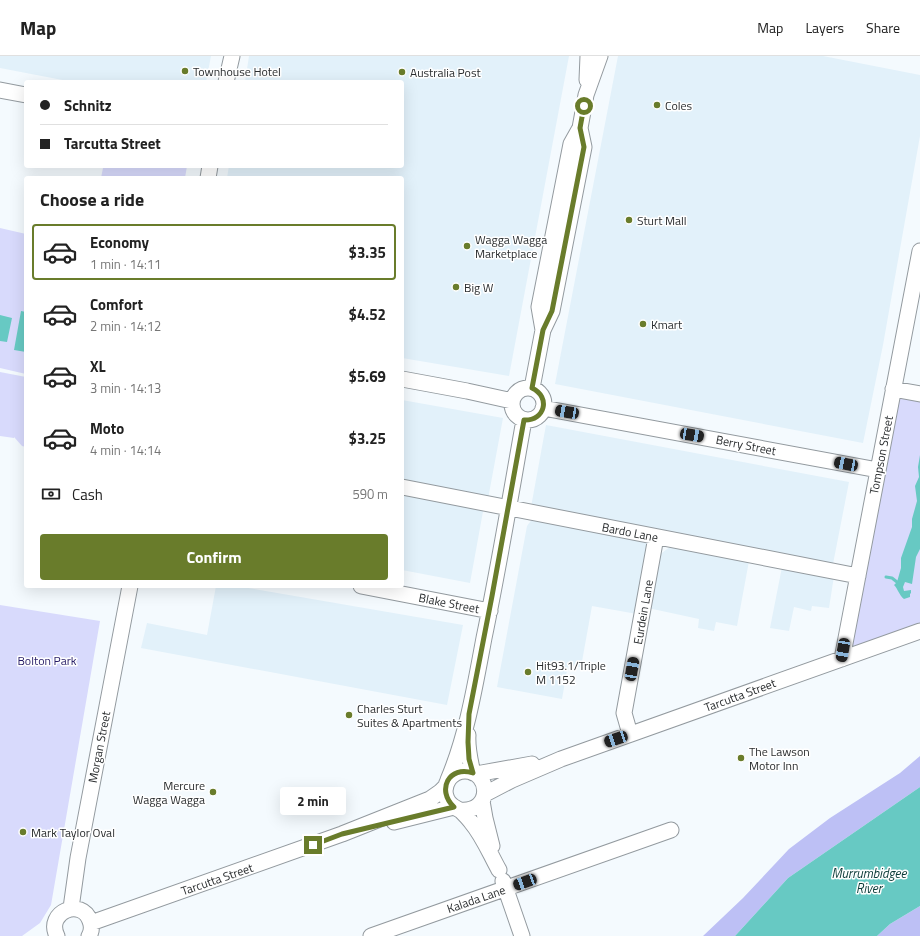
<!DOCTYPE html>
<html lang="en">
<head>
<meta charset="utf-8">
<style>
	body { margin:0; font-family:"Titillium Web",sans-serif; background:#f2f2f2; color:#222; height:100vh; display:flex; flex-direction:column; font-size:15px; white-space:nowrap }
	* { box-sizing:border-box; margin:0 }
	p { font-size:13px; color:#767676 }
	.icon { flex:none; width:22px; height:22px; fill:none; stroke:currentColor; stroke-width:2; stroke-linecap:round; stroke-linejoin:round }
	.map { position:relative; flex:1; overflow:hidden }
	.sheet { position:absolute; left:24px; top:120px; width:380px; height:412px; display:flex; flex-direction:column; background:#fff; border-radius:4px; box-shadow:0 4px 16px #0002 }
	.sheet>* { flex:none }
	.guide { position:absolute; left:24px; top:24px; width:380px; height:88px; border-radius:4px; box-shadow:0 4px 16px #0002; display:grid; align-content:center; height:88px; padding:0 16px; background:#fff }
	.end { position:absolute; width:18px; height:18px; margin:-9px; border:5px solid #697c2b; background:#fff; box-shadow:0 0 0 2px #fff }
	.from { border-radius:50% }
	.bubble { position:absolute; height:28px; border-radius:4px; background:#fff; box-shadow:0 4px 16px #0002; font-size:13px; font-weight:700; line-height:28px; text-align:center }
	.car { position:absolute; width:12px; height:24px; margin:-12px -6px; border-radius:5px; box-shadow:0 0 3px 1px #0007; background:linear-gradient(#222 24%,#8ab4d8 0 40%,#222 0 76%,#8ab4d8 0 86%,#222 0) }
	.guide b { display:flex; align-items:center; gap:14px; height:38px; font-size:15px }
	.guide b+b { border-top:1px solid #e0e0e0 }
	.guide i { width:10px; height:10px; background:#222 }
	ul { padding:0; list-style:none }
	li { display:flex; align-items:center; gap:12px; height:56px; margin:0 8px 6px; padding:0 8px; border:2px solid transparent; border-radius:4px }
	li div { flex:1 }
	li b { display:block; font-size:15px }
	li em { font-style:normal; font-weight:700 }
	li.selected { border-color:#697c2b }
	li>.icon { width:36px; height:36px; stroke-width:1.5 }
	h2 { padding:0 16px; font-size:18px; line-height:48px }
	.pay { display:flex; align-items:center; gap:10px; height:44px; padding:0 16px; font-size:15px }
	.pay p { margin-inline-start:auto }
	.button { display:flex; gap:8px; margin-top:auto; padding:8px 16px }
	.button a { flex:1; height:46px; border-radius:4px; background:#697c2b; color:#fff; font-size:16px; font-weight:700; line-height:46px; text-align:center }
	header { display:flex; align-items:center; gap:24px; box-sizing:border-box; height:56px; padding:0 20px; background:#fff; border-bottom:1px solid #e0e0e0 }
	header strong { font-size:19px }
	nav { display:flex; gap:22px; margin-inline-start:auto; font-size:14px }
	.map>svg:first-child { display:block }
	.built { fill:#e2f1fa }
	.green { fill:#d8dafc }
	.forest { fill:#bdc0f5 }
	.water { fill:#67c9c3 }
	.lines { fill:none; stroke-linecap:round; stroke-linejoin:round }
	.stream { stroke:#67c9c3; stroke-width:3 }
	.minor-casing { stroke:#939a9f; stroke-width:17 }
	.minor { stroke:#fff; stroke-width:15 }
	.route { stroke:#697c2b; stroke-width:5 }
	.poi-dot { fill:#697c2b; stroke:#fff; stroke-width:1.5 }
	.labels { text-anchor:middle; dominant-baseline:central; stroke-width:3; stroke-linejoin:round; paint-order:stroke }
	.poi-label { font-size:12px; fill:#2a2d2f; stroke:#fff; text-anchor:start }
	.street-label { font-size:12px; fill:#2a2d2f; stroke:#fff }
	.park-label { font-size:12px; fill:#261c66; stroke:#fff }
	.water-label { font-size:13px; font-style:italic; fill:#0b3b38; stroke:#fff }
</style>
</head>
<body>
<header>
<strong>Map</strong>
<nav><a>Map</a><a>Layers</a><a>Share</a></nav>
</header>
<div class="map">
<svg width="920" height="880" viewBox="0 0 920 880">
	<rect width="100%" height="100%" fill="#f4fafe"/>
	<path class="built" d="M 0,0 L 211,0 L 206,26 L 73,26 L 0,12 Z
		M 249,0 L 569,0 L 509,320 L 402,302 L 402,122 L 227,122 L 229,110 L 402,110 L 402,26 L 245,26 Z
		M 618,0 L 823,0 L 920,19 L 920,80 L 883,289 L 863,387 L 555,328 Z
		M 402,344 L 503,362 L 488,443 L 402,426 Z
		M 546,369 L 849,426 L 833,508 L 531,451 Z
		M 402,434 L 484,450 L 470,527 L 402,514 Z
		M 533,462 L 650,486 L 637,558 L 592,550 L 581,611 L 568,609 L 562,643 L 497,631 L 527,470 Z
		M 671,490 L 749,505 L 737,570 L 716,566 L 714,575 L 698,572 L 699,563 L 648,552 L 658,500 Z
		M 782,511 L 834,520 L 829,552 L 812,550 L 811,555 L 794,551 L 789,575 L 770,572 Z
		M 216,530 L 237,530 L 463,569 L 447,649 L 141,592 L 147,567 L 207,579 Z"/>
	<path class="green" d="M 102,110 L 187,110 L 185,122 L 101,122 L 103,112 L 102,112 Z
		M 0,172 L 26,178 L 26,318 L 0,312 Z
		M 0,316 L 26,321 L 26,391 L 22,390 L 14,381 L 14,382 L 0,380 Z
		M 893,333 L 920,338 L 920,574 L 842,602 Z
		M 0,549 L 100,565 L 51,849 L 40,867 L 22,880 L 0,880 Z"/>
	<path class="forest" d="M 920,700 L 920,731 L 788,822 L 735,880 L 703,880 L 743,842 L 789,793 L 830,762 L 900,717 Z
		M 920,850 L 920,880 L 877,880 L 890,868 Z"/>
	<path class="water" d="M 21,255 L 26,256 L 26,296 L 14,294 Z
		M 0,259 L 12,262 L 7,286 L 0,285 Z
		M 920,399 L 920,493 L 916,501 L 912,528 L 905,526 L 903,531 L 904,535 L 911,534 L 911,537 L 910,538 L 910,541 L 904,543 C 899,539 898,533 894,529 L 897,526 L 901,512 L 901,502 L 912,471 L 912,463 L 917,445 L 915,430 L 919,421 L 918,411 Z
		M 920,731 L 920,850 L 890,868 L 877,880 L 735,880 L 788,822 Z"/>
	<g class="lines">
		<path class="stream" d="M 886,521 L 892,522 L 897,526"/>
		<g class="minor-casing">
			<path id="minor" d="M 587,24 L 588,0
				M 226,26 L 232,0
				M 0,34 L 26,39
				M 208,122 L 210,110
				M 543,274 L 539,251 L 571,88 L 580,72 L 586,39 L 600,0
				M 402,323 L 467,335 L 512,345
				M512 348a16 16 0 1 1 32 0a16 16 0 1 1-32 0Z
				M 532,332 L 543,274 L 552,255 L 584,91 L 580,72
				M 893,333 L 920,338
				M 543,352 L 878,414
				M 402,431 L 858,520
				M 361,530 L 490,555
				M 842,603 L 920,195
				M 630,678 L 624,657 L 656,481
				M 468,679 C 467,692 470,704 473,717
				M 476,718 L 532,708
				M 448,724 C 467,679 475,630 484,582 C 499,510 511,437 524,364
				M 485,738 L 512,724 L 561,703 L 920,575
				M 482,745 L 485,762 L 492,790
				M 460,754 C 493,757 491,715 465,715 C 459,715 453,718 449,723 C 445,729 444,737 447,743 C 450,750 455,751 461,755 C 464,758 468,762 471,766 C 483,780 490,798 499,814
				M 394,766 L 454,751
				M 503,825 L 522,880
				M 71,852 L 78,802 L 130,530
				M 91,867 L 342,778 L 430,743 L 440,736 L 446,730
				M 57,880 C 45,856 82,841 90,865 C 92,870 92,875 89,880
				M 371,880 L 671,774"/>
		</g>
		<use href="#minor" class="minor"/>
	</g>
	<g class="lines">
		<path class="route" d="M 313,789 L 342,778 L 454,751 C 436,734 449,709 473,717 L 469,703 L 468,686 L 469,658 L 492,540 L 524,364 C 545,365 551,341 532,332 L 543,274 L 552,255 L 584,91 L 580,72 L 584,50"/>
	</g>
	<g class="poi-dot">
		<circle cx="185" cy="15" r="4"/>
		<circle cx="402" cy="16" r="4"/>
		<circle cx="657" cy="49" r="4"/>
		<circle cx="629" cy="164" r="4"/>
		<circle cx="467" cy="190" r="4"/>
		<circle cx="456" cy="231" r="4"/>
		<circle cx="643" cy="268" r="4"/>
		<circle cx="528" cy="616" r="4"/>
		<circle cx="349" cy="659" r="4"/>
		<circle cx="741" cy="702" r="4"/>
		<circle cx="213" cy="736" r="4"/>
		<circle cx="23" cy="776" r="4"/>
	</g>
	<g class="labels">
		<g class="poi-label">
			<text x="193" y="15">Townhouse Hotel</text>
			<text x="410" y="16">Australia Post</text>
			<text x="665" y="49">Coles</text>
			<text x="637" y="164">Sturt Mall</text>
			<text x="475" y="183">Wagga Wagga<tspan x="475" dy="14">Marketplace</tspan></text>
			<text x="464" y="231">Big W</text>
			<text x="651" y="268">Kmart</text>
			<text x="536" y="609">Hit93.1/Triple<tspan x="536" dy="14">M 1152</tspan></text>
			<text x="357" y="652">Charles Sturt<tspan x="357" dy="14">Suites &amp; Apartments</tspan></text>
			<text x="749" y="695">The Lawson<tspan x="749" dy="14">Motor Inn</tspan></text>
			<text x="205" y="729" text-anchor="end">Mercure<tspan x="205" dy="14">Wagga Wagga</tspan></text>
			<text x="31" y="776">Mark Taylor Oval</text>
		</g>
		<g class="street-label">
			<text transform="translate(746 389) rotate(11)">Berry Street</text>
			<text transform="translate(881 399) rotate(-79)">Tompson Street</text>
			<text transform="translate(630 476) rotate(11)">Bardo Lane</text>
			<text transform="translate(449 547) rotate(11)">Blake Street</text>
			<text transform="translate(643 556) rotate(-80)">Eurdein Lane</text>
			<text transform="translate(740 639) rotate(-20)">Tarcutta Street</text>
			<text transform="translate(99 691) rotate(-79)">Morgan Street</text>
			<text transform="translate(217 823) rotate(-19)">Tarcutta Street</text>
			<text transform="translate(476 843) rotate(-19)">Kalada Lane</text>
		</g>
		<g class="park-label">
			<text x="47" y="604">Bolton Park</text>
		</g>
		<g class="water-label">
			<text x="869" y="817">Murrumbidgee<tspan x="869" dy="15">River</tspan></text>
		</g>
	</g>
</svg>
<i class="end from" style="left:584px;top:50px"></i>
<i class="end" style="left:313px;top:789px"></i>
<div class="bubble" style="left:280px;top:731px;width:66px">2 min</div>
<i class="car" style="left:567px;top:356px;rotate:280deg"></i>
<i class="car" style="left:692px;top:379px;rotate:100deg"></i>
<i class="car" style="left:846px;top:408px;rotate:281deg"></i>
<i class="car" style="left:843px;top:594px;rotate:190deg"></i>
<i class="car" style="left:632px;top:613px;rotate:10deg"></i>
<i class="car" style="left:616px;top:683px;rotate:251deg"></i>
<i class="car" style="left:525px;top:826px;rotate:250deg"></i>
<div class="guide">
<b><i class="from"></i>Schnitz</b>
<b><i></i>Tarcutta Street</b>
</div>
<section class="sheet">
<h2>Choose a ride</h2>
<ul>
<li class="selected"><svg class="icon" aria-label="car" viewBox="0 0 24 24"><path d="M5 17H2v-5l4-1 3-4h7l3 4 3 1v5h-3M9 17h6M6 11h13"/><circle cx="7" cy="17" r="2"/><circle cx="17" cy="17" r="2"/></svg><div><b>Economy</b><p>1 min · 14:11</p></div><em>$3.35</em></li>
<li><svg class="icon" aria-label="car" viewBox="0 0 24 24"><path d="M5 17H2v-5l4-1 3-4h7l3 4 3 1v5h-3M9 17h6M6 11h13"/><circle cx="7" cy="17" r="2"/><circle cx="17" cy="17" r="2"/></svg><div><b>Comfort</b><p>2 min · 14:12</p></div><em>$4.52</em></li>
<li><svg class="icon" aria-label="car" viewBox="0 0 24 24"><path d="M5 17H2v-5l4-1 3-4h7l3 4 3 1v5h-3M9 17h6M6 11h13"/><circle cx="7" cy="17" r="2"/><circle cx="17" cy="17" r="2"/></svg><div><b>XL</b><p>3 min · 14:13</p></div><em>$5.69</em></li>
<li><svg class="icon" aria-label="car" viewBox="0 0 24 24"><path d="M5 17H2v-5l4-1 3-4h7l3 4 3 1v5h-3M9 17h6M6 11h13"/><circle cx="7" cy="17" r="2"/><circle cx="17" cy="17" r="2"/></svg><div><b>Moto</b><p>4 min · 14:14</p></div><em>$3.25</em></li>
</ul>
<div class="pay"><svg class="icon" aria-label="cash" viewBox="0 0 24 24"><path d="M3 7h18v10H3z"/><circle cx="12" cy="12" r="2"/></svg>Cash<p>590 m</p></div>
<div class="button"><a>Confirm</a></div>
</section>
</div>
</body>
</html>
